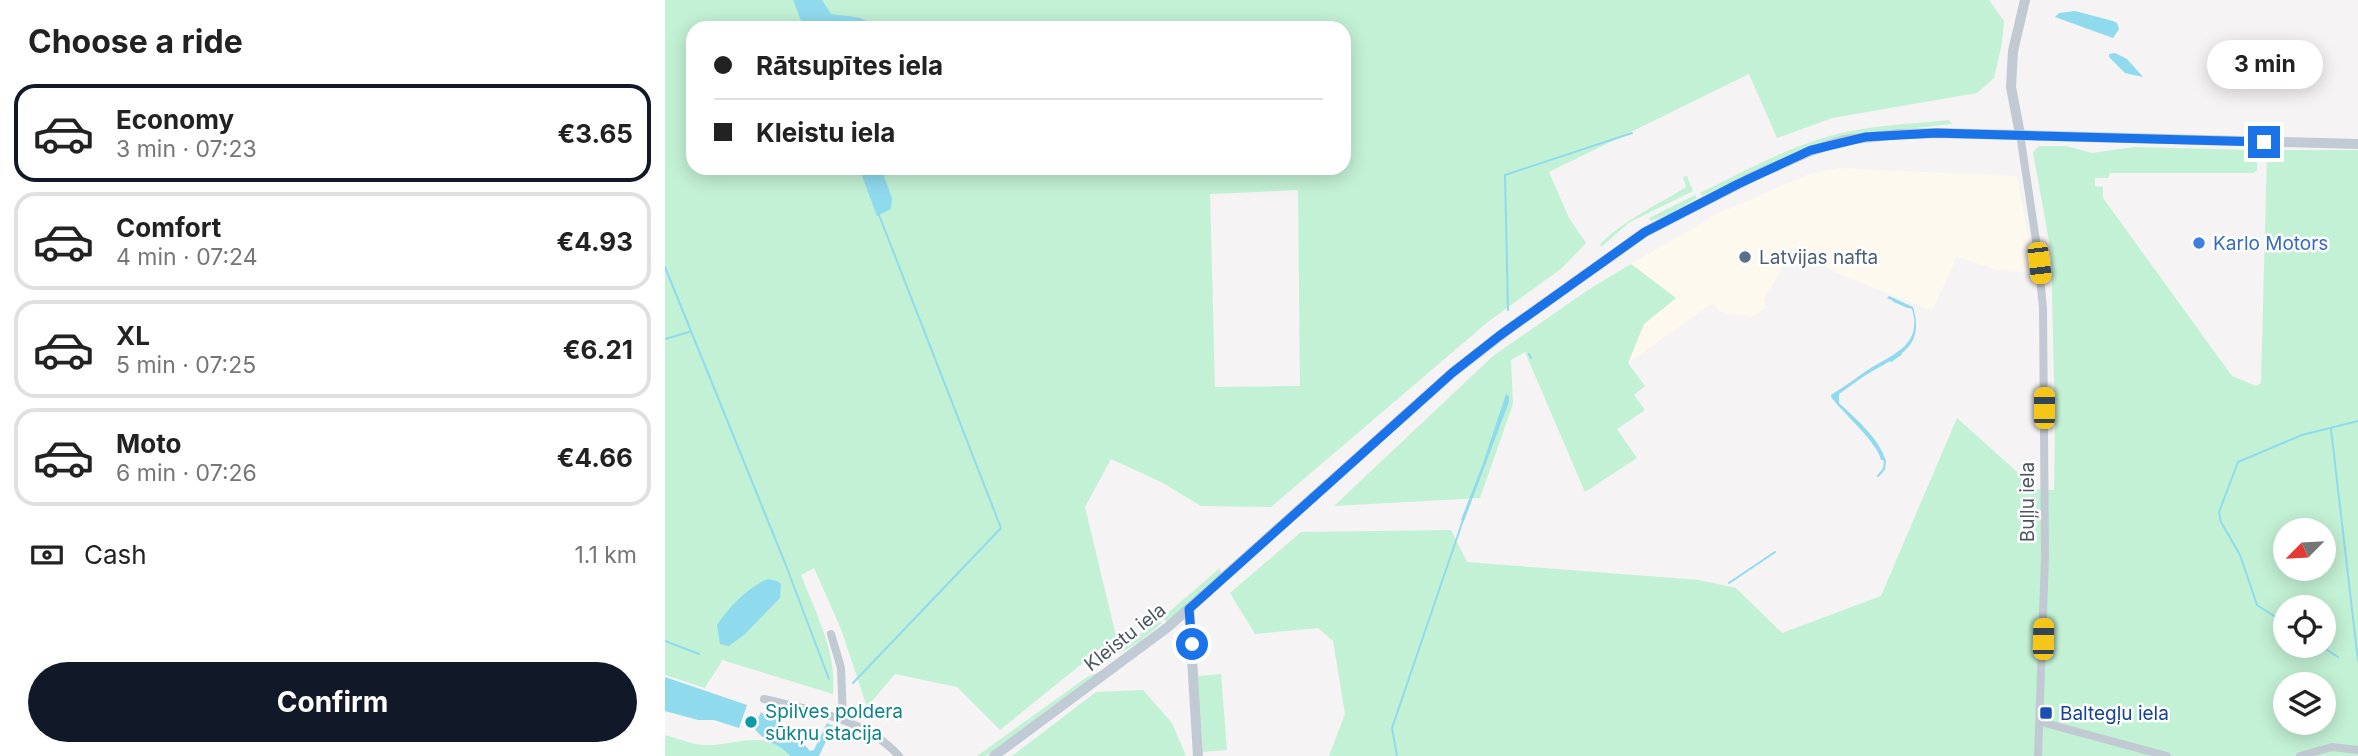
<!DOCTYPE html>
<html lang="en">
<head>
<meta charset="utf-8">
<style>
	body { margin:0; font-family:Inter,sans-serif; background:#f2f2f2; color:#222; height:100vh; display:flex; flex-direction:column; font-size:26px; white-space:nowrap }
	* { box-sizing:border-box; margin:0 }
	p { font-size:23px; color:#767676 }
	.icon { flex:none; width:38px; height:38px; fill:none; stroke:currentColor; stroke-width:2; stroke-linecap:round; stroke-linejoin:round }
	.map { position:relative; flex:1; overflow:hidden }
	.panel { display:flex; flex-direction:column; background:#fff; width:665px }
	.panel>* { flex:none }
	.hud { position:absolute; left:21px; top:21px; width:665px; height:154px; border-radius:21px; box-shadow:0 4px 18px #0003; display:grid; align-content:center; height:154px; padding:0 28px; background:#fff }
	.needle { width:46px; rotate:246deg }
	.tools { position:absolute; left:1608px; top:518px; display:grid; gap:14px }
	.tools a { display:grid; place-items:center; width:63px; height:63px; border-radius:50%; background:#fff; box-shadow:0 4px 18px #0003; font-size:35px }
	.end { position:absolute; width:32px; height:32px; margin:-16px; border:9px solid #1a73e8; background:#fff; box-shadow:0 0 0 4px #fff }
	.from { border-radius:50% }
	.bubble { position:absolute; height:49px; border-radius:24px; background:#fff; box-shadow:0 4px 18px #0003; font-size:23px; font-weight:700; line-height:49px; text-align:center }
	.car { position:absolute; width:21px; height:42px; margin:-21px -10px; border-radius:9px; box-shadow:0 0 5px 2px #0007; background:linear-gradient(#f5c518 24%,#345 0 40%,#f5c518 0 76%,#345 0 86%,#f5c518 0) }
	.hud b { display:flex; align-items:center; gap:24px; height:66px; font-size:26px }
	.hud b+b { border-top:2px solid #e0e0e0 }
	.hud i { width:18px; height:18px; background:#222 }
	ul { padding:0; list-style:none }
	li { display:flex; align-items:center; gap:21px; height:98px; margin:0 14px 10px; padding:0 14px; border:4px solid #e0e0e0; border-radius:21px }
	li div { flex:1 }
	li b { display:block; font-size:26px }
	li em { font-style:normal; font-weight:700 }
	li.active { border-color:#111827 }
	li>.icon { width:63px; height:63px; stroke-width:1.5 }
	h2 { padding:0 28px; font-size:32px; line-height:84px }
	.pay { display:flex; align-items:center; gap:18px; height:77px; padding:0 28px; font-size:26px }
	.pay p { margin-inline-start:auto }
	.cta { display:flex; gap:14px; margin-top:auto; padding:14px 28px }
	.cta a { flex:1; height:80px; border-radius:42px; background:#111827; color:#fff; font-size:28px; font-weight:700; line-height:80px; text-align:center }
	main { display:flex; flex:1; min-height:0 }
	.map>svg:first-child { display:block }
	.commercial { fill:#fdf9ef }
	.green { fill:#c3f1d5; fill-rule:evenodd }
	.water { fill:#90daee }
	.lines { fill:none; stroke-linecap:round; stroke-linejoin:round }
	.stream { stroke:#90daee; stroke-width:2 }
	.minor { stroke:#c1cad2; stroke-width:8 }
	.tertiary { stroke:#c1cad2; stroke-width:10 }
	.secondary { stroke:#c1cbd6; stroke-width:10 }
	.route { stroke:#1a73e8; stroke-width:9 }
	.shop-dot { fill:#3f7fe0; stroke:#fff; stroke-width:2.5 }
	.service-dot { fill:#5c6f8a; stroke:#fff; stroke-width:2.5 }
	.transit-dot { fill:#1a4fb4; stroke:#fff; stroke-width:2.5 }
	.culture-dot { fill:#0f9aa8; stroke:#fff; stroke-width:2.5 }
	.labels { text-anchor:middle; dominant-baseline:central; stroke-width:5; stroke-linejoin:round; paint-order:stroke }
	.shop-label { font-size:19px; fill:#366cbe; stroke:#fff; text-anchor:start }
	.service-label { font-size:19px; fill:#4e5e75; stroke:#fff; text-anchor:start }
	.street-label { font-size:19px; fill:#4a5661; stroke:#fff }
	.culture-label { font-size:19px; fill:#0d838f; stroke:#fff; text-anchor:start }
	.transit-label { font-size:19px; fill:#164399; stroke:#fff; text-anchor:start }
</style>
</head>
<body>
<main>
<section class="panel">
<h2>Choose a ride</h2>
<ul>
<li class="active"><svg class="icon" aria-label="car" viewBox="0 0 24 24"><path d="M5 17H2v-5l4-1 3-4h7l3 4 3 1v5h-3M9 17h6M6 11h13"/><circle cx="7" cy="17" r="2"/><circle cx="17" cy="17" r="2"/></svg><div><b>Economy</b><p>3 min · 07:23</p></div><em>€3.65</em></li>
<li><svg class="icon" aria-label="car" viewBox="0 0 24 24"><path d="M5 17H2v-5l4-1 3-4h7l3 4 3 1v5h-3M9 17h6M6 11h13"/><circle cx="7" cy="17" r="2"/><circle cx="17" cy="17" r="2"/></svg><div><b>Comfort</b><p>4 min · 07:24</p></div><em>€4.93</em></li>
<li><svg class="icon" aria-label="car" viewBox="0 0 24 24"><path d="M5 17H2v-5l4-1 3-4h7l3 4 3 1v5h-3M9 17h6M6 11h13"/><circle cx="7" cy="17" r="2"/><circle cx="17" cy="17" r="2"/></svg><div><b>XL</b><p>5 min · 07:25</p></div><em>€6.21</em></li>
<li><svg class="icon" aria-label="car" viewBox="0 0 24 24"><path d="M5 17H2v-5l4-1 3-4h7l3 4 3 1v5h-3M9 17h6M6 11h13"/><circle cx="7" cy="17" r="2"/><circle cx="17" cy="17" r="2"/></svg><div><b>Moto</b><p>6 min · 07:26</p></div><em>€4.66</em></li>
</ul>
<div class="pay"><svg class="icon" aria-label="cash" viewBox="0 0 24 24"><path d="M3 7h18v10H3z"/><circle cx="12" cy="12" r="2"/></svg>Cash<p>1.1 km</p></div>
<div class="cta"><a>Confirm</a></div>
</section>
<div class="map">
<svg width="1693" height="756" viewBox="0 0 1693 756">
	<rect width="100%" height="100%" fill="#f5f3f3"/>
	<path class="commercial" d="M 1173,168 L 1352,176 L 1364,242 L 1366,242 L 1369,251 L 1369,273 L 1333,270 L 1292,257 L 1267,311 L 1172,273 L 1128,248 L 1099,300 L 1101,308 L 1087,317 L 1055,312 L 1048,303 L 963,363 L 979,324 L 1011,298 L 966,264 L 1052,214 L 1144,174 Z"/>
	<path class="green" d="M 0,0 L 1324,0 L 1339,21 L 1337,43 L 1329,78 L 1312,93 L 1167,118 L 1112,138 L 1084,74 L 884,172 L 904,218 L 921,243 L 897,268 L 824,321 L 606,507 L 536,506 L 496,482 L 446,459 L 420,507 L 451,636 L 335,730 L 292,687 L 230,674 L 202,707 L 176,629 L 149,568 L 136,575 C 151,614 172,652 168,694 L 57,660 C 53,670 45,678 40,688 L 0,675 ZM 28,28 L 679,28 L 679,168 L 28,168 ZM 633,190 L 635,386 L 550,387 L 545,194 Z
		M 1284,120 L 1287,124 L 1188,135 L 1138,150 L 1037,196 L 1035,193 C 1077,173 1120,148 1165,136 C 1203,125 1245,124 1284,120 Z
		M 1374,146 L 1401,146 L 1427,153 L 1469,147 L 1588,150 L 1592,153 L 1592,170 L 1588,173 L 1445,173 L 1443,178 L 1430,178 L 1430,186 L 1438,187 L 1438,198 L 1567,376 L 1591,386 L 1596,383 L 1602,153 L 1606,150 L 1693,150 L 1693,756 L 664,756 L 680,714 L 668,641 L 653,628 L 590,634 L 565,593 L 636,532 L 786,530 L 802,562 L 1034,580 L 1071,588 L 1117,633 L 1216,596 L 1292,418 L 1371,489 L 1389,490 L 1390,422 L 1386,252 L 1368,152 ZM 1620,530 L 1659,530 L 1659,569 L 1620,569 ZM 1620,607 L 1659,607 L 1659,646 L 1620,646 ZM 1620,684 L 1659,684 L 1659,723 L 1620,723 Z
		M 1022,176 L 1028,191 L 965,222 L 936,247 L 935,244 C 959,220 992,205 1021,187 L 1018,177 Z
		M 1030,195 L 1032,198 L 1005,214 L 986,221 L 984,218 Z
		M 966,264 L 1011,298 L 979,324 L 963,363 L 980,386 L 969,395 L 980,410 L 952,429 L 972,458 L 920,492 L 860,352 L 846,360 L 848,404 L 815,498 L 669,506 L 828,356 L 923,290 Z
		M 555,568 L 556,574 L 503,622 L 497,618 Z
		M 492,620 L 497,623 L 474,642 L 455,653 L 453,652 Z
		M 436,671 L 426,680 L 321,756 L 312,756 L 422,677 Z
		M 556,674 L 562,750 L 538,752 L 533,676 Z
		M 478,690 L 507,723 L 521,756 L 347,756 L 431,692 Z
		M 0,735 C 13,738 29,746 43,745 C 72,745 103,728 125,756 L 0,756 Z"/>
	<path class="water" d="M 128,0 L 157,0 L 166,14 C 182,17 199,14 210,28 L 139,28 Z
		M 1410,11 L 1448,21 L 1452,23 L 1454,29 L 1448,38 L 1390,17 L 1394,13 Z
		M 1450,53 L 1462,59 L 1478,77 L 1460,73 L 1444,57 L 1444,54 Z
		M 194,168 L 216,168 L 227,198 L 226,209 L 212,216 Z
		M 1224,296 L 1248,307 C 1261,350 1230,356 1201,375 C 1191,381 1183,388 1174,394 L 1174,403 C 1191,419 1214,438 1221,461 L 1216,460 C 1213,443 1179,414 1166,397 L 1166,395 C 1179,387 1191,378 1204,369 C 1228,354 1258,345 1247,309 L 1222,298 Z
		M 841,394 L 844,396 L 844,402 L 799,521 L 796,520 L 817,466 Z
		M 103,579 L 112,581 L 116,584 L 115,598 L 80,634 L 64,646 L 55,644 L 52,625 C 63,608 84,586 103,579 Z
		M 0,677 L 82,705 L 74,728 L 49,720 L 33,720 L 0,711 Z
		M 96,712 L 98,714 L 103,712 L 128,732 L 145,751 L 149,750 L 162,723 L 168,726 L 154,756 L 125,756 C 113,742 101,744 89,728 Z"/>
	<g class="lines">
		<path class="stream" d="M 0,267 L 120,563 L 164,679
			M 1229,301 L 1243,307
			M 843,310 L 840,175 L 967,133
			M 0,339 L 24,332
			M 864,354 L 866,358
			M 1226,361 L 1236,354
			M 1666,429 L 1693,661
			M 1213,476 L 1219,469 L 1220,461
			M 1064,583 L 1110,552
			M 1620,623 L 1592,605 L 1575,555 L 1556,522 L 1554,512 L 1573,462 L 1637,435 L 1693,421
			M 0,641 L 34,654
			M 1656,646 L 1673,657
			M 188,683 L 336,528 L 214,215
			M 732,756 L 727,728 L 798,520"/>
		<path class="minor" d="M 1355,134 L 1372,247 L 1378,308 L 1380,557 L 1373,756
			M 166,634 L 176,668 L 178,720
			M 99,699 C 145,710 201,719 234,756
			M 1376,722 L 1502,756
			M 1635,756 L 1667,747 L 1693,750"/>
		<path class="tertiary" d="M 1355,134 L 1346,87 L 1348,51 L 1360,0
			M 524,609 L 533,756"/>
		<path class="secondary" d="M 329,756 L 503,627 L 787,373 L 845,328 L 980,232 L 1091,175 L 1146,151 L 1179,140 L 1234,134 L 1271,133 L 1693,144"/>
	</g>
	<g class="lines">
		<path class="route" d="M 527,644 L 524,609 L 787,373 L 834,336 L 980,232 L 1073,184 L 1146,150 L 1200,137 L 1271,133 L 1599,142"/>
	</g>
	<circle class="shop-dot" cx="1534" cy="243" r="7"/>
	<circle class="service-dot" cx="1080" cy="257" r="7"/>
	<rect class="transit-dot" x="1374" y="706" width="14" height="14" rx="3.5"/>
	<circle class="culture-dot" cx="86" cy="722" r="7"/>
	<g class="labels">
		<g class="shop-label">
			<text x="1548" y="243">Karlo Motors</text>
		</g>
		<g class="service-label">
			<text x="1094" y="257">Latvijas nafta</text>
		</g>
		<g class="street-label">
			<text transform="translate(1362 502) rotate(-90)">Buļļu iela</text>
			<text transform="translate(460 637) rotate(-38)">Kleistu iela</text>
		</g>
		<g class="culture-label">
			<text x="100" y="711">Spilves poldera<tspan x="100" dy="22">sūkņu stacija</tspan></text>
		</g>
		<g class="transit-label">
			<text x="1395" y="713">Baltegļu iela</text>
		</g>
	</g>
</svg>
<div class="tools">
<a><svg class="needle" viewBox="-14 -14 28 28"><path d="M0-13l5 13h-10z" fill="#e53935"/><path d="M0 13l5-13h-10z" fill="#767676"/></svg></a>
<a><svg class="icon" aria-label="locate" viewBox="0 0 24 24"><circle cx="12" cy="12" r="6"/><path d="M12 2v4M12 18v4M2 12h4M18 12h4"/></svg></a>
<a><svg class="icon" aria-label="layers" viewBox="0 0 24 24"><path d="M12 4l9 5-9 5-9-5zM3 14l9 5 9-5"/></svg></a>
</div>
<i class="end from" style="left:527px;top:644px"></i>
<i class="end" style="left:1599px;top:142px"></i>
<div class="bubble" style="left:1542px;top:40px;width:116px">3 min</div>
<i class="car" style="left:1374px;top:263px;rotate:173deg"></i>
<i class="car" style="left:1379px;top:408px;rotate:0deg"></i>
<i class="car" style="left:1378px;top:639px;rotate:1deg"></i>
<div class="hud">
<b><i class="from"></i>Rātsupītes iela</b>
<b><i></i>Kleistu iela</b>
</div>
</div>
</main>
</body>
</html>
